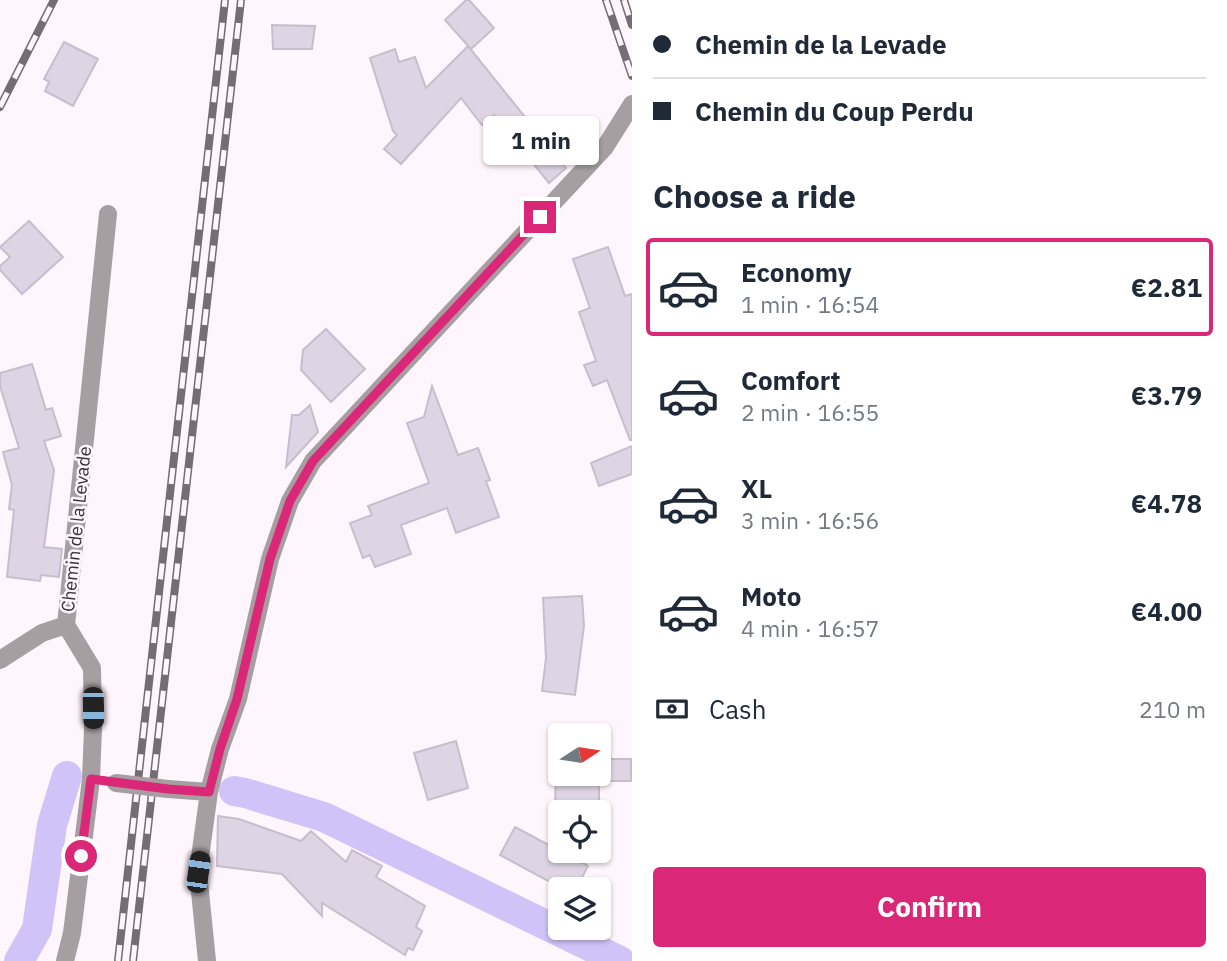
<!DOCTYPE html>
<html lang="en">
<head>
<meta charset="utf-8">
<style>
	body { margin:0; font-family:"IBM Plex Sans",sans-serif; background:#f6f6f7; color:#1f2937; height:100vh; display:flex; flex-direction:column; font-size:26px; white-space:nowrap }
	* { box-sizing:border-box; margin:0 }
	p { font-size:23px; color:#747a83 }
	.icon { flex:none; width:38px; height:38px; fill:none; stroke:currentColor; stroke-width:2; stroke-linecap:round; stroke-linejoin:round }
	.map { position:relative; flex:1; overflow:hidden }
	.side { display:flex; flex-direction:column; background:#fff; width:595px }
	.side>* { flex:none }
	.top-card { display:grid; align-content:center; height:154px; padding:0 21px; background:#fff }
	.needle { width:46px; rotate:78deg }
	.controls { position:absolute; left:548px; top:723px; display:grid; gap:14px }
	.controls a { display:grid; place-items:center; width:63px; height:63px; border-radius:7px; background:#fff; box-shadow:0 2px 5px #0004; font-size:35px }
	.end { position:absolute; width:32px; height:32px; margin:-16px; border:9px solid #db2777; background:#fff; box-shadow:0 0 0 4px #fff }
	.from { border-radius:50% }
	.bubble { position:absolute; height:49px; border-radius:7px; background:#fff; box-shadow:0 2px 5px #0004; font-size:23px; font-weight:700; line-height:49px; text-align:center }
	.car { position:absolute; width:21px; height:42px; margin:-21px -10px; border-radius:9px; box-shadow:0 0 5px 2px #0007; background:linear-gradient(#222 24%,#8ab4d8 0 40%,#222 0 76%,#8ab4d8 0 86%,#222 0) }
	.top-card b { display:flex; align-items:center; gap:24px; height:66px; font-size:26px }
	.top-card b+b { border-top:2px solid #e0e1e3 }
	.top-card i { width:18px; height:18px; background:#1f2937 }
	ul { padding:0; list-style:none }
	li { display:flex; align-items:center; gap:21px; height:98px; margin:0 14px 10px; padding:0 7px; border:4px solid transparent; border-radius:7px }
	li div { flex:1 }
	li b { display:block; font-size:26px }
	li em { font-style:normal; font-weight:700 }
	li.current { border-color:#db2777 }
	li>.icon { width:63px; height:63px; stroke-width:1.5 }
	h2 { padding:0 21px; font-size:32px; line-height:84px }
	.pay { display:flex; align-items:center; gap:18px; height:77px; padding:0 21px; font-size:26px }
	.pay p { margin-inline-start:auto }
	.button { display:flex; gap:14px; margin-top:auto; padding:14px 21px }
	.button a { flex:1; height:80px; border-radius:7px; background:#db2777; color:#fff; font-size:28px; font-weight:700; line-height:80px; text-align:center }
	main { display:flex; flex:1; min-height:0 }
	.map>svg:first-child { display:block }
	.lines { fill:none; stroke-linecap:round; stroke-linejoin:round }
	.canal { stroke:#d0c3f8; stroke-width:30 }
	.building { fill:#ded4e3; stroke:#c8bdcd; stroke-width:2 }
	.street { stroke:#a69ea1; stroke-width:18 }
	.rail-casing { stroke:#756d73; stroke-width:8 }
	.rail { stroke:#fff5fc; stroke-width:5; stroke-dasharray:16; stroke-linecap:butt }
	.street-bridge { stroke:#a69ea1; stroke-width:18 }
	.route { stroke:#db2777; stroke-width:9 }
	.labels { text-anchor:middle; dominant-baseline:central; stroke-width:5; stroke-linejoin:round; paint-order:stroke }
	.street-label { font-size:18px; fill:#393338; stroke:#fff5fc }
</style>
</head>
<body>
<main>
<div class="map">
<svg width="632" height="961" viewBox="0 0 632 961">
	<rect width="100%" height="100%" fill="#fff5fc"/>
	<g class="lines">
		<path class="canal" d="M 234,791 L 245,793 L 324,817 L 620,961
			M 19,961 L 37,929 L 52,825 L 67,776"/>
	</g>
	<path class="building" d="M 466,0 L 469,0 L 494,28 L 471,49 L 445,20 Z
		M 272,25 L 315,26 L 312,49 L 273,49 Z
		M 64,42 L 98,59 L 73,106 L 45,91 L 49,82 L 44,79 Z
		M 468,46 L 566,168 L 549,183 L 494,115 L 482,125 L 461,98 L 401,164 L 384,149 L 397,135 L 393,131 L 370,58 L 395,49 L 399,62 L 415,57 L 426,88 Z
		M 29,221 L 63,257 L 22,294 L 0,270 L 0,266 L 10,257 L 0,247 Z
		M 608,247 L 625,296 L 632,294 L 632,440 L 630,440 L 607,380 L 593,386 L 584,365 L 596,361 L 579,312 L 590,308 L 573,259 Z
		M 326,329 L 365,369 L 331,402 L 301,370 L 303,350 Z
		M 32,364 L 46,410 L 52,408 L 61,436 L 44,441 L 54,470 L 44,547 L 62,549 L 59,577 L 41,575 L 40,581 L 7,577 L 14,510 L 9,509 L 12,485 L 3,452 L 19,448 L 0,386 L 0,373 Z
		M 432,386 L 458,455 L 478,448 L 490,480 L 486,481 L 499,517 L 456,533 L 447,508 L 401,525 L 411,554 L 375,567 L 370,555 L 363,558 L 350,523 L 372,515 L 368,506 L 429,483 L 407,423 L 424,417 Z
		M 310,405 L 318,432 L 286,467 L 292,415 L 299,415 Z
		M 632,446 L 632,474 L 599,486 L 591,463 Z
		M 582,596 L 584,626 L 575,695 L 542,691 L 546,658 L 543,598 Z
		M 456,741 L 468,788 L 428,800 L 414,753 Z
		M 598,759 L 631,759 L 631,781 L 599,781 L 599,813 L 555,813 L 556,766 L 560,766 L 560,774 L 598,774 Z
		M 218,816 L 239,819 L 301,841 L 311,831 L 346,862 L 352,850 L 382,866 L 376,877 L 425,906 L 416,927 L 422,931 L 413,950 L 408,948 L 405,955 L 322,903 L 322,916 L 282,874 L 217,866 Z
		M 515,827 L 588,866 L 576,889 L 563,889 L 500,855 Z"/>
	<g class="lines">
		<path class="street" d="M 0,660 L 42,633 L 66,625
			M 168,789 L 209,792
			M 65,961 L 72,933 L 91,779 L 93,729 L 92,668 L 66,625 L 108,214
			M 207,961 L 198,872 L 209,792 L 220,749 L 238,699 L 270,559 L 290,501 L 313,461 L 605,147 L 632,104"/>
		<g class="rail-casing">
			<path id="rail" d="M 606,0 L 632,76
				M 624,0 L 632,25
				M 0,107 L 54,0
				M 118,961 L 225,0
				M 133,961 L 241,0"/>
		</g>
		<use href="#rail" class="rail"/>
		<path class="street-bridge" d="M 116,783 L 168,789"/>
	</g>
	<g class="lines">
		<path class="route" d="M 81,856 L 91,779 L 168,789 L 209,792 L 220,749 L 237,699 L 270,559 L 290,501 L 313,461 L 540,217"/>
	</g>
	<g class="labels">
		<g class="street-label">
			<text transform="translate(76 529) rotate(-84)">Chemin de la Levade</text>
		</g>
	</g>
</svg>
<div class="controls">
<a><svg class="needle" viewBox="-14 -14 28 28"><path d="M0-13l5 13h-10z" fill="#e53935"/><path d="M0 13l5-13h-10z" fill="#747a83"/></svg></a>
<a><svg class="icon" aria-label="locate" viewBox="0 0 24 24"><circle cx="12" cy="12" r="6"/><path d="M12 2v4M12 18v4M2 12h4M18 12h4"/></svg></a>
<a><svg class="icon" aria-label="layers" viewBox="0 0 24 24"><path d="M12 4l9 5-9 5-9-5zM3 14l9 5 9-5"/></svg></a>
</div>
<i class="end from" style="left:81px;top:856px"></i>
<i class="end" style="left:540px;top:217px"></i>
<div class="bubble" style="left:483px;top:116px;width:116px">1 min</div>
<i class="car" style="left:93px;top:708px;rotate:179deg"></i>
<i class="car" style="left:198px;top:872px;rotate:8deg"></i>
</div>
<section class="side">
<div class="top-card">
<b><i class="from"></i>Chemin de la Levade</b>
<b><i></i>Chemin du Coup Perdu</b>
</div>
<h2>Choose a ride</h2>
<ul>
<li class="current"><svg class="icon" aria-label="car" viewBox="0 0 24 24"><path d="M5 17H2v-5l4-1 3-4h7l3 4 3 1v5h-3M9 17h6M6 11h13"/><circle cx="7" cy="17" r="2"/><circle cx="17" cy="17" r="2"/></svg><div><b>Economy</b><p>1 min · 16:54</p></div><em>€2.81</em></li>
<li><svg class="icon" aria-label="car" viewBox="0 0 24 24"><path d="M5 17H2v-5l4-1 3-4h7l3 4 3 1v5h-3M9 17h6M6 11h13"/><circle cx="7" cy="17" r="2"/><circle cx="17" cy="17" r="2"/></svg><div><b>Comfort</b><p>2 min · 16:55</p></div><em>€3.79</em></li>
<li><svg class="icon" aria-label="car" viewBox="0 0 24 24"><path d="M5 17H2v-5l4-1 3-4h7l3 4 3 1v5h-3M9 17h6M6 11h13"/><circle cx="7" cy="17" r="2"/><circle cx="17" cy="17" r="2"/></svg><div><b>XL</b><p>3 min · 16:56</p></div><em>€4.78</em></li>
<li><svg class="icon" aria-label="car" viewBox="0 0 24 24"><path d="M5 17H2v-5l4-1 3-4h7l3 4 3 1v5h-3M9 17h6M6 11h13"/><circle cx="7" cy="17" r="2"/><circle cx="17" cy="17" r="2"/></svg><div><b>Moto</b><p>4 min · 16:57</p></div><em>€4.00</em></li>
</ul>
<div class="pay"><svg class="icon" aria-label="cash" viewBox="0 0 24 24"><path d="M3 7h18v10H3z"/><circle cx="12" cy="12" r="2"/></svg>Cash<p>210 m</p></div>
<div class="button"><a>Confirm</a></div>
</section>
</main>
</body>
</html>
